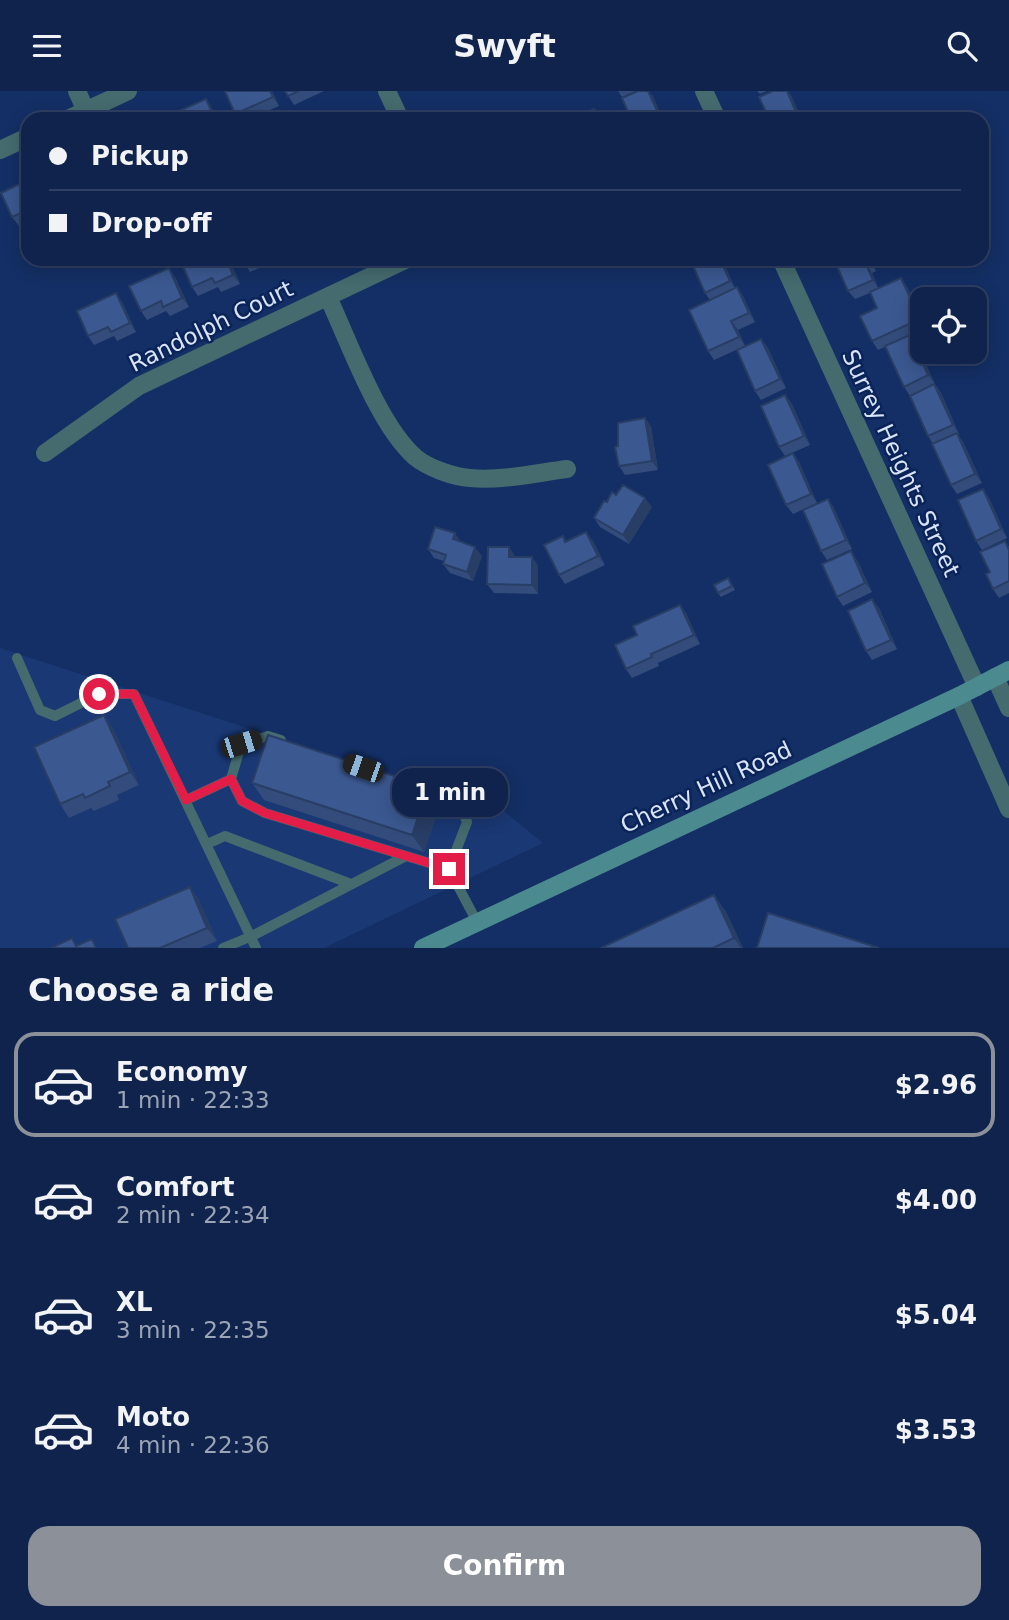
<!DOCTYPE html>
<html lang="en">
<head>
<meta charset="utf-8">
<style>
	body { margin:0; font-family:"DejaVu Sans",sans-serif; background:#182b53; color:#f1f3f6; height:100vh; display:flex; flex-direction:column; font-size:26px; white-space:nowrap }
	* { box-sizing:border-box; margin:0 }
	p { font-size:23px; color:#9ba4b5 }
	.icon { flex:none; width:38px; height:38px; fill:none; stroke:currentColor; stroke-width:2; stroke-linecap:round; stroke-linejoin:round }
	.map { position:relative; height:857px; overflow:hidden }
	.side { display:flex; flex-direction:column; background:#0f234c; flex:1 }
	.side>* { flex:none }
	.hud { position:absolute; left:21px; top:21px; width:968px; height:154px; border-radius:21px; box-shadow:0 4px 18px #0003,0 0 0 2px #2f4064; display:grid; align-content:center; height:154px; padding:0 28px; background:#0f234c }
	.buttons { position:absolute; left:910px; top:196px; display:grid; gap:14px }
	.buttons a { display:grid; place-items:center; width:77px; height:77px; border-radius:14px; background:#0f234c; box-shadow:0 4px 18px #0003,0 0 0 2px #2f4064; font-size:35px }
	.end { position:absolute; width:32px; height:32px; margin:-16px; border:9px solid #e11d48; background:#fff; box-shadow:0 0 0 4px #fff }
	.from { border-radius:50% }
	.bubble { position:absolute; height:49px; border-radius:21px; background:#0f234c; box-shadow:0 4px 18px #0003,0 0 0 2px #2f4064; font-size:23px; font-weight:700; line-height:49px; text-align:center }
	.car { position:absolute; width:21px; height:42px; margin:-21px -10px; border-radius:9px; box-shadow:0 0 5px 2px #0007; background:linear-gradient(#222 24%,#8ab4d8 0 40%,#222 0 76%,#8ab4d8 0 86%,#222 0) }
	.hud b { display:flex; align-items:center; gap:24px; height:66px; font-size:26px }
	.hud b+b { border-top:2px solid #2f4064 }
	.hud i { width:18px; height:18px; background:#f1f3f6 }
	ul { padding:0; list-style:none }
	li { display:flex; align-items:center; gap:21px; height:105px; margin:0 14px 10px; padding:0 14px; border:4px solid transparent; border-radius:21px }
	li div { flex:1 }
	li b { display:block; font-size:26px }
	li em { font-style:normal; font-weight:700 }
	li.on { border-color:#8c9099 }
	li>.icon { width:63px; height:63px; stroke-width:1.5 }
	h2 { padding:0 28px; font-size:32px; line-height:84px }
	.cta { display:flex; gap:14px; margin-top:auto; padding:14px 28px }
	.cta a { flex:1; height:80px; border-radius:21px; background:#8c9099; color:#fff; font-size:28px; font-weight:700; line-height:80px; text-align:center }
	header { display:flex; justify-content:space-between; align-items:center; height:91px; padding:0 28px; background:#0f234c; font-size:32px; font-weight:700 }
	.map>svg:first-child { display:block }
	.built { fill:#1a3874 }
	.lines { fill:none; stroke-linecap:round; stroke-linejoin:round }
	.lane { stroke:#456b6e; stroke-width:10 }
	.street { stroke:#456b6e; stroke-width:18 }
	.secondary { stroke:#4b8b90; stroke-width:18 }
	.wall { fill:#334c7c }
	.shaded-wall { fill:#293e65 }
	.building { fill:#3b5890; stroke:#293e65; stroke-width:2 }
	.route { stroke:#e11d48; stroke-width:9 }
	.labels { text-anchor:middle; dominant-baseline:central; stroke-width:5; stroke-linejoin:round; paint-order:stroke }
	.street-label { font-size:23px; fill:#d9e4f8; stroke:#0a2459 }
</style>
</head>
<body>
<header><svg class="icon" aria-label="menu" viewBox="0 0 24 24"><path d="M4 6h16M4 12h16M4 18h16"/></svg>Swyft<svg class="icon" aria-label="search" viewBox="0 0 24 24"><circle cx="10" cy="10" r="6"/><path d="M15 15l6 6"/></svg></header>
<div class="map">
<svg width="1009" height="857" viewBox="0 0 1009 857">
	<rect width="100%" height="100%" fill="#142f65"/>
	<path class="built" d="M 0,557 L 504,720 L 543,752 L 324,857 L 0,857 Z"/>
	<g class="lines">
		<path class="lane" d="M 17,567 L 40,619 L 55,625 L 99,603 L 134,603 L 256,857
			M 281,649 L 268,645 L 241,654 L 231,688 L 242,710 L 265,722 L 449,778
			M 419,696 L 458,709 L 467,731 L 449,778 L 477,831
			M 186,709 L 231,688
			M 207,753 L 225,745 L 351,793
			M 223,857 L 252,845 L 406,765"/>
		<path class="street" d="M 77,0 L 86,20
			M 387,0 L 400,28
			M 704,0 L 717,28
			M 68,28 L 128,0
			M 0,59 L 28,46
			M 781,168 L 977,596
			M 328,206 C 350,253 378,333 415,366 C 428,377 454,386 470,387 C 502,390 536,382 567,378
			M 45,362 L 139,295 L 407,168
			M 995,586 L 1009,617
			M 959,605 L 1009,718"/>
		<path class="secondary" d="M 423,857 L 959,605 L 1009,579"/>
	</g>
	<path class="wall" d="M 225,0 L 272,0 L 279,15 L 250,28 L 239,28 Z
		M 285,0 L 324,0 L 294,14 Z
		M 618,0 L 635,0 L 622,6 Z
		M 757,0 L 767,0 L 760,3 Z
		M 28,89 L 28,131 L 19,135 L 12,126 Z
		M 188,168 L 229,168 L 240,193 L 221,201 L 218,196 L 198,205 L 192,196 Z
		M 242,168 L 291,168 L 292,169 L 273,177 L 269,173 L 250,181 Z
		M 722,168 L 735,197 L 737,196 L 743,205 L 755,231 L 738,239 L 745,255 L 714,269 L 708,260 L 710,209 L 705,202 Z
		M 870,168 L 876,180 L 872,182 L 878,197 L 901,187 L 907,196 L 922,228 L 922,239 L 911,244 L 916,252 L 935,293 L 941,302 L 959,343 L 958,344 L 963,351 L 982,392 L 957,403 L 951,394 L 933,353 L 928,345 L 910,305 L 904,296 L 885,256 L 878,259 L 872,250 L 877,217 L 870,202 L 855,208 L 848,200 L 839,171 Z
		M 175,186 L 189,216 L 170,225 L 166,220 L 147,229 L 141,220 Z
		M 122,211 L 136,241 L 117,250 L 114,245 L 94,254 L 88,245 Z
		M 761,248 L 768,257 L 786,297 L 761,309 L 755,300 Z
		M 785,304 L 792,313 L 810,354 L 785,365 L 779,356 Z
		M 645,327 L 651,336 L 658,379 L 625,384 L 619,375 L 618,355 Z
		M 793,362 L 799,371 L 817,412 L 793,423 L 786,414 Z
		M 616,404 L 652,416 L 629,453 L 600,436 L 594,427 Z
		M 989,407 L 1007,447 L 982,459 L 976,450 Z
		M 828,408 L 834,417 L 852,458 L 827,469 L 821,460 Z
		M 563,445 L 566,450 L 593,450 L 605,474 L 565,493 L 559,484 Z
		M 1005,450 L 1009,456 L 1009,502 L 999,507 L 993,498 L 990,481 Z
		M 461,451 L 482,465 L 473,490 L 450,482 L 443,473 L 444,470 L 434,467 L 428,458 Z
		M 509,456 L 515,466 L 532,466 L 538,475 L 538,503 L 494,502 L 487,493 Z
		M 857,469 L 872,501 L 843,515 L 837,506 Z
		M 728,487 L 735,499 L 721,506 L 718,502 Z
		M 879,517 L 897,558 L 872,569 L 866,560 Z
		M 686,522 L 700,553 L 658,572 L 659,575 L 632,587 L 626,578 L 637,544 Z
		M 104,624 L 113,637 L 139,694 L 117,704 L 119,709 L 94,720 L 91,717 L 69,727 L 60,713 Z
		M 252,692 L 440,713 L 424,761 L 264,709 Z
		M 190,796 L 199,809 L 217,850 L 200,857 L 128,857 Z
		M 714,804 L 726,821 L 743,857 L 601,857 Z"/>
	<path class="shaded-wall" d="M 270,0 L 272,0 L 279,15 L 273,6 Z
		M 648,0 L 653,5 L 663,28 L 661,28 Z
		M 787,0 L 788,0 L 791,4 L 802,28 L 799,28 Z
		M 206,8 L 212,17 L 217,28 L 215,28 Z
		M 226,168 L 229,168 L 240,193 L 233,184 Z
		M 720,168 L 722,168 L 736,199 L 730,190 Z
		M 868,168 L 870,168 L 876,180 L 869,171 Z
		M 866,173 L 872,182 L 879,198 L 873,189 Z
		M 169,177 L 175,186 L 189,216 L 182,207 Z
		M 901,187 L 907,196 L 922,228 L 922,231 Z
		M 737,196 L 743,205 L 755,231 L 749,222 Z
		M 116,202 L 122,211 L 136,241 L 130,232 Z
		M 731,230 L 738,239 L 745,255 L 739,246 Z
		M 910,244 L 916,252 L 935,293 L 928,284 Z
		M 761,248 L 768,257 L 786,297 L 780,288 Z
		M 934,293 L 941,302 L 959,343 L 953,334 Z
		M 785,304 L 792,313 L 810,354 L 804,345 Z
		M 645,327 L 651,336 L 658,379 L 652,370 Z
		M 957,342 L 963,351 L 982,392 L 975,383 Z
		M 793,362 L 799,371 L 817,412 L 811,403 Z
		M 983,398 L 989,407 L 1007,447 L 1001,438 Z
		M 645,407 L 652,416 L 629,453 L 623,444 Z
		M 828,408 L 834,417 L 852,458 L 846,449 Z
		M 586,441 L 593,450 L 605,474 L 598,465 Z
		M 455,442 L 461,451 L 453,448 Z
		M 475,456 L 482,465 L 473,490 L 467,481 Z
		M 509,456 L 515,465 L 515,475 L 509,466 Z
		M 851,460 L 857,469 L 872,501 L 865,492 Z
		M 532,466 L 538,475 L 538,503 L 532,494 Z
		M 872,508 L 879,517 L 897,558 L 891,549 Z
		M 680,514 L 686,522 L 700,553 L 694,544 Z
		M 104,624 L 113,637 L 139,694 L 130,681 Z
		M 428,696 L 440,713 L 424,761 L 412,744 Z
		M 190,796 L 199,809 L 217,850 L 207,837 Z
		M 714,804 L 726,821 L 743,857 L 741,857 L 734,847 Z"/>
	<path class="building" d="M 225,0 L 270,0 L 273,6 L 235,23 Z
		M 285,0 L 299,0 L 288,5 Z
		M 638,0 L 648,0 L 661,28 L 631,28 L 622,7 Z
		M 773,0 L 787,0 L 799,28 L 769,28 L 759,6 Z
		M 206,8 L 215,28 L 172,28 L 170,24 Z
		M 594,18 L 599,28 L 573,28 Z
		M 866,20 L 870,28 L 848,28 Z
		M 28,89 L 28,119 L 12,126 L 1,102 Z
		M 188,168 L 226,168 L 233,184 L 215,192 L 212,187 L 192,196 L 181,171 Z
		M 242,168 L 253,168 L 244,172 Z
		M 690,168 L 720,168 L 730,190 L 705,202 Z
		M 838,168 L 868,168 L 869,171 L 866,173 L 873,189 L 848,200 L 836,173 L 839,171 Z
		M 169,177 L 182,207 L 163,216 L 161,210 L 141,220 L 129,195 Z
		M 901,187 L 920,228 L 872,250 L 860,225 L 877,217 L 870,201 Z
		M 737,196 L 749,222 L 731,230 L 739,246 L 708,260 L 689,219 Z
		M 116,202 L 130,232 L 111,241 L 108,236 L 88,245 L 77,220 Z
		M 910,244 L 928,284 L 904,296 L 885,255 Z
		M 761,248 L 780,288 L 755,300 L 737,259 Z
		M 934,293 L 953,334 L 928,345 L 910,305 Z
		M 785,304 L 804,345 L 779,356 L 761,315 Z
		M 645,327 L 652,370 L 619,375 L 615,356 L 618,355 L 618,332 Z
		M 957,342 L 975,383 L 951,394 L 932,353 Z
		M 793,362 L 811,403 L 786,414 L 768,374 Z
		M 623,394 L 645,407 L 623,444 L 594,427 L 604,410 L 607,411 L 612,401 L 616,404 Z
		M 983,398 L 1001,438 L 976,450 L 958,409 Z
		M 828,408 L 846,449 L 821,460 L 803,419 Z
		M 435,436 L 455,442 L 453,448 L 475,456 L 467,481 L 443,473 L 446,464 L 428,458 Z
		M 586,441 L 598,465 L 559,484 L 544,454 L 563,445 L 565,451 Z
		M 1005,450 L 1009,459 L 1009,490 L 993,498 L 986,483 L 990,481 L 980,461 Z
		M 488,456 L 509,456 L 509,466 L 532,466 L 532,494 L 487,493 Z
		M 851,460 L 865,492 L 837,506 L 822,473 Z
		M 728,487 L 732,495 L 718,502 L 714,494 Z
		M 872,508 L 891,549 L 866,560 L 848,520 Z
		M 680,514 L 694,544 L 651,563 L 652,566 L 626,578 L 615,554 L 637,544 L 633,535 Z
		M 104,624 L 130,681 L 108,691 L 110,695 L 85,707 L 83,703 L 60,713 L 34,656 Z
		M 268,644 L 428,696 L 412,744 L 252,692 Z
		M 190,796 L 207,837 L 160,857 L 128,857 L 115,828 Z
		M 714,804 L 734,847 L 713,857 L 601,857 Z
		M 768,822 L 879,857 L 757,857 Z
		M 72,847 L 76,855 L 92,848 L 96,857 L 51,857 Z"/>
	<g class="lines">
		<path class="route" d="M 99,603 L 134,603 L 186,709 L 231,688 L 242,710 L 265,722 L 449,778"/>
	</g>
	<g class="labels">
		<g class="street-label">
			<text transform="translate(211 235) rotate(-26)">Randolph Court</text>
			<text transform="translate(901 372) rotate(65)">Surrey Heights Street</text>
			<text transform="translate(706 696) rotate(-25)">Cherry Hill Road</text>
		</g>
	</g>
</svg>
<div class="buttons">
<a><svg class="icon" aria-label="locate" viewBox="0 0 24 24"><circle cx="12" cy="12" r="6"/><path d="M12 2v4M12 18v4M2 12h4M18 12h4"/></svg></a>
</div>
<i class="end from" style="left:99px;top:603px"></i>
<i class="end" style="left:449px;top:778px"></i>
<div class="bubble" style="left:392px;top:677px;width:116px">1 min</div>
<i class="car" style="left:241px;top:653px;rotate:73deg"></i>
<i class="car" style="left:363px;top:677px;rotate:289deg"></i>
<div class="hud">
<b><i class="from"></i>Pickup</b>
<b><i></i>Drop-off</b>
</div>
</div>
<section class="side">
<h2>Choose a ride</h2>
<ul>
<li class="on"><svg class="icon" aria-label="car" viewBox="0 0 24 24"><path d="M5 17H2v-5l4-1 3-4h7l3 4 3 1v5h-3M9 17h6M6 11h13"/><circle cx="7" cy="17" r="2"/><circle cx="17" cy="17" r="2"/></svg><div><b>Economy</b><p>1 min · 22:33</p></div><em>$2.96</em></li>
<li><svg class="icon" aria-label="car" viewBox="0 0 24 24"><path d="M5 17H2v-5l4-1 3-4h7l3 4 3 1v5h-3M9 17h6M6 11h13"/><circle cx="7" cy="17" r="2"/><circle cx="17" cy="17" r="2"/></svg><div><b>Comfort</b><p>2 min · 22:34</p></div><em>$4.00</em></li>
<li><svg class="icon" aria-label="car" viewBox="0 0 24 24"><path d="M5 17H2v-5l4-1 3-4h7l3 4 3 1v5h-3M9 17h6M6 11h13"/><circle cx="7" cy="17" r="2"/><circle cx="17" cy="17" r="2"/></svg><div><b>XL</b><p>3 min · 22:35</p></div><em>$5.04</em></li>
<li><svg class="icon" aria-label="car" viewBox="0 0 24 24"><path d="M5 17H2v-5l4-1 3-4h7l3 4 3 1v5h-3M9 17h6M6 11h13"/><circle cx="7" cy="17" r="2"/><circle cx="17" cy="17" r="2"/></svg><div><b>Moto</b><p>4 min · 22:36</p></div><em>$3.53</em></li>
</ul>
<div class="cta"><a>Confirm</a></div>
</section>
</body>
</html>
